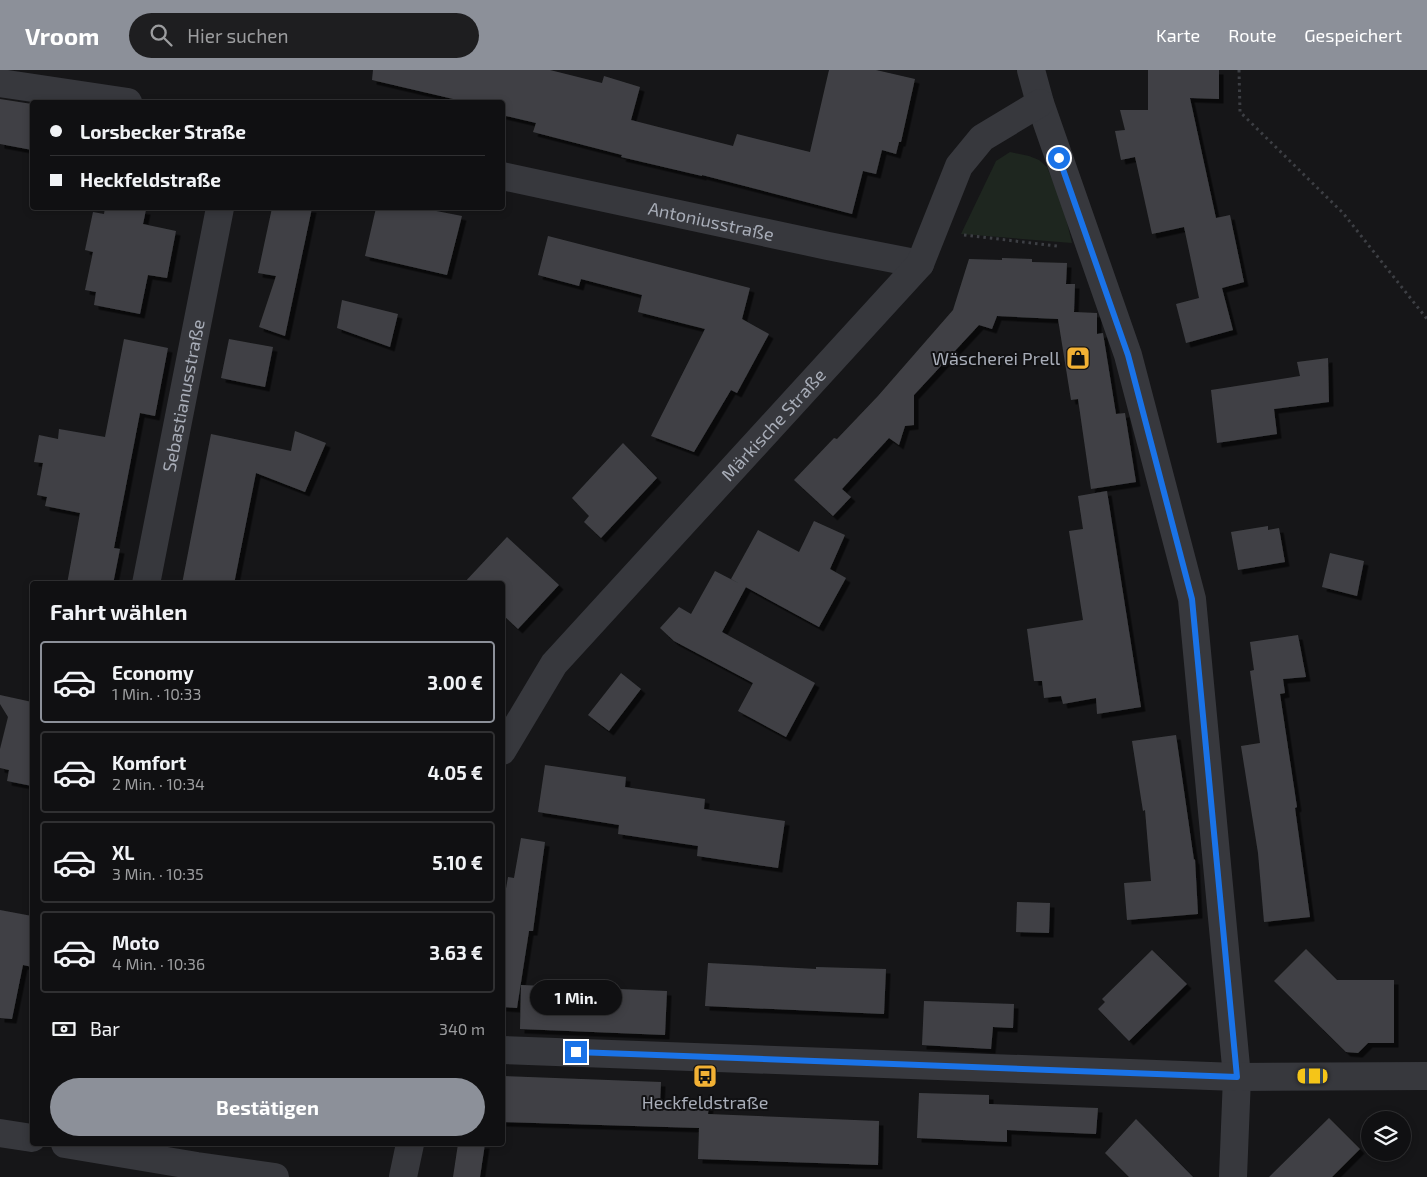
<!DOCTYPE html>
<html lang="de">
<head>
<meta charset="utf-8">
<style>
	body { margin:0; font-family:"Exo 2",sans-serif; background:#1e1e20; color:#f1f3f6; height:100vh; display:flex; flex-direction:column; font-size:19px; white-space:nowrap }
	* { box-sizing:border-box; margin:0 }
	p { font-size:16px; color:#9c9d9f }
	.icon { flex:none; width:28px; height:28px; fill:none; stroke:currentColor; stroke-width:2; stroke-linecap:round; stroke-linejoin:round }
	.map { position:relative; flex:1; overflow:hidden }
	.drawer { position:absolute; left:30px; top:511px; width:475px; height:565px; display:flex; flex-direction:column; background:#101012; border-radius:5px; box-shadow:0 2px 8px #0003,0 0 0 1px #303032 }
	.drawer>* { flex:none }
	.guide { position:absolute; left:30px; top:30px; width:475px; height:110px; border-radius:5px; box-shadow:0 2px 8px #0003,0 0 0 1px #303032; display:grid; align-content:center; height:110px; padding:0 20px; background:#101012 }
	.fabs { position:absolute; left:1361px; top:1041px; display:grid; gap:10px }
	.fabs a { display:grid; place-items:center; width:50px; height:50px; border-radius:50%; background:#101012; box-shadow:0 2px 8px #0003,0 0 0 1px #303032; font-size:25px }
	.end { position:absolute; width:22px; height:22px; margin:-11px; border:6px solid #1a73e8; background:#fff; box-shadow:0 0 0 2px #fff }
	.from { border-radius:50% }
	.bubble { position:absolute; height:35px; border-radius:18px; background:#101012; box-shadow:0 2px 8px #0003,0 0 0 1px #303032; font-size:16px; font-weight:700; line-height:35px; text-align:center }
	.car { position:absolute; width:15px; height:30px; margin:-15px -8px; border-radius:6px; box-shadow:0 0 4px 1px #0007; background:linear-gradient(#f5c518 24%,#345 0 40%,#f5c518 0 76%,#345 0 86%,#f5c518 0) }
	.guide b { display:flex; align-items:center; gap:18px; height:48px; font-size:19px }
	.guide b+b { border-top:1px solid #303032 }
	.guide i { width:12px; height:12px; background:#f1f3f6 }
	ul { padding:0; list-style:none }
	li { display:flex; align-items:center; gap:15px; height:82px; margin:0 10px 8px; padding:0 10px; border:2px solid #303032; border-radius:5px }
	li div { flex:1 }
	li b { display:block; font-size:19px }
	li em { font-style:normal; font-weight:700 }
	li.active { border-color:#8c9099 }
	li>.icon { width:45px; height:45px; stroke-width:1.5 }
	h2 { padding:0 20px; font-size:22px; line-height:60px }
	.pay { display:flex; align-items:center; gap:12px; height:55px; padding:0 20px; font-size:19px }
	.pay p { margin-inline-start:auto }
	.primary-button { display:flex; gap:10px; margin-top:auto; padding:10px 20px }
	.primary-button a { flex:1; height:58px; border-radius:30px; background:#8c9099; color:#fff; font-size:20px; font-weight:700; line-height:58px; text-align:center }
	header { display:flex; align-items:center; gap:30px; box-sizing:border-box; height:70px; padding:0 25px; background:#8c9099; color:#fff }
	header strong { font-size:24px }
	nav { display:flex; gap:28px; margin-inline-start:auto; font-size:18px }
	.search { width:350px; height:45px; background:#1e1e20; display:flex; align-items:center; gap:12px; box-sizing:border-box; padding:0 18px; border-radius:28px; color:#9c9d9f; font-size:19px }
	.map>svg:first-child { display:block }
	.green { fill:#1e261f }
	.building { fill:#404145; filter:url(#shadow) }
	.lines { fill:none; stroke-linecap:round; stroke-linejoin:round }
	.path { stroke:#3d3f44; stroke-width:3; stroke-dasharray:2.5 4; stroke-linecap:butt }
	.minor { stroke:#37383d; stroke-width:28 }
	.route { stroke:#1a73e8; stroke-width:6 }
	.labels { text-anchor:middle; dominant-baseline:central; stroke-width:4; stroke-linejoin:round; paint-order:stroke }
	.street-label { font-size:18px; fill:#a8adb8; stroke:#111113 }
	.poi-label { font-size:18px; fill:#a8adb8; stroke:#111113; text-anchor:end }
</style>
</head>
<body>
<header>
<strong>Vroom</strong>
<div class="search"><svg class="icon" aria-label="search" viewBox="0 0 24 24"><circle cx="10" cy="10" r="6"/><path d="M15 15l6 6"/></svg>Hier suchen</div>
<nav><a>Karte</a><a>Route</a><a>Gespeichert</a></nav>
</header>
<div class="map">
<svg width="1427" height="1107" viewBox="0 0 1427 1107">
	<defs>
		<filter id="shadow"><feDropShadow dx="4.5" dy="4.5" stdDeviation="0" flood-color="#0009"/></filter>
	</defs>
	<rect width="100%" height="100%" fill="#161618"/>
	<path class="green" d="M 1010,82 L 1029,86 L 1039,90 L 1047,97 L 1063,136 L 1072,173 L 961,164 L 996,91 Z"/>
	<path class="building" d="M 373,0 L 550,0 L 602,13 L 604,6 L 640,17 L 631,50 L 733,76 L 737,64 L 810,82 L 829,0 L 876,0 L 915,9 L 901,72 L 899,72 L 896,84 L 882,80 L 876,104 L 863,101 L 852,144 L 702,105 L 702,106 L 621,87 L 622,85 L 533,62 L 536,53 L 502,45 L 502,32 L 466,32 L 372,10 Z
		M 1148,0 L 1219,0 L 1219,29 L 1190,28 L 1216,148 L 1230,145 L 1244,212 L 1222,218 L 1233,260 L 1186,273 L 1176,234 L 1199,228 L 1184,157 L 1152,164 L 1135,87 L 1121,90 L 1115,61 L 1125,60 L 1120,40 L 1148,40 Z
		M 0,29 L 32,34 L 32,80 L 0,74 Z
		M 105,138 L 131,138 L 146,140 L 143,154 L 176,161 L 167,208 L 148,205 L 140,244 L 94,235 L 96,222 L 85,220 L 93,182 L 85,180 L 93,142 L 104,144 Z
		M 272,138 L 312,138 L 285,266 L 259,257 L 276,206 L 258,203 Z
		M 376,138 L 421,138 L 462,146 L 447,205 L 365,186 Z
		M 548,166 L 750,218 L 742,249 L 769,264 L 737,323 L 731,320 L 694,382 L 651,366 L 705,259 L 638,242 L 642,225 L 581,209 L 579,216 L 538,205 Z
		M 1002,188 L 1032,189 L 1032,192 L 1067,193 L 1066,214 L 1075,214 L 1074,242 L 1097,243 L 1097,264 L 1103,263 L 1116,344 L 1125,343 L 1136,412 L 1091,419 L 1078,329 L 1071,330 L 1058,249 L 997,246 L 992,259 L 979,255 L 914,325 L 914,355 L 905,356 L 899,375 L 889,368 L 842,419 L 851,427 L 833,446 L 794,410 L 834,368 L 837,369 L 878,326 L 953,240 L 969,189 L 1002,190 Z
		M 342,230 L 398,244 L 390,277 L 337,258 Z
		M 124,269 L 168,278 L 155,346 L 140,343 L 114,478 L 120,479 L 113,514 L 67,514 L 80,443 L 45,436 L 47,427 L 37,425 L 43,393 L 34,392 L 39,365 L 58,369 L 59,359 L 105,367 Z
		M 229,269 L 273,277 L 265,317 L 221,308 Z
		M 1328,288 L 1329,332 L 1274,339 L 1277,364 L 1217,373 L 1211,320 L 1300,306 L 1297,292 Z
		M 295,361 L 326,373 L 305,422 L 256,403 L 234,514 L 182,514 L 211,364 L 291,381 Z
		M 623,373 L 657,408 L 601,468 L 584,452 L 589,446 L 572,428 Z
		M 1107,421 L 1141,637 L 1097,644 L 1096,628 L 1063,634 L 1061,626 L 1044,628 L 1042,611 L 1034,611 L 1027,559 L 1083,550 L 1069,461 L 1083,459 L 1078,426 Z
		M 814,451 L 845,465 L 830,499 L 846,508 L 819,557 L 731,509 L 758,460 L 799,482 Z
		M 1268,456 L 1268,460 L 1279,458 L 1285,492 L 1238,500 L 1231,462 Z
		M 507,467 L 559,515 L 518,559 L 502,544 L 502,514 L 463,514 Z
		M 1330,483 L 1364,491 L 1357,526 L 1322,517 Z
		M 715,501 L 746,517 L 722,562 L 815,613 L 786,667 L 738,641 L 753,613 L 674,571 L 660,558 L 679,537 L 691,544 Z
		M 1298,565 L 1306,607 L 1283,609 L 1285,623 L 1280,624 L 1297,737 L 1295,738 L 1310,847 L 1264,852 L 1258,783 L 1241,676 L 1260,673 L 1250,601 L 1254,600 L 1250,572 Z
		M 621,603 L 641,619 L 609,661 L 588,645 Z
		M 0,625 L 32,632 L 32,716 L 7,711 L 9,700 L 0,698 L 0,679 L 8,647 L 0,634 Z
		M 1176,665 L 1194,790 L 1195,789 L 1198,844 L 1127,850 L 1124,813 L 1151,811 L 1145,740 L 1143,741 L 1132,671 Z
		M 545,695 L 626,707 L 625,717 L 705,729 L 704,739 L 785,751 L 778,798 L 697,786 L 698,776 L 618,764 L 619,755 L 538,742 Z
		M 521,768 L 545,772 L 533,861 L 529,861 L 517,938 L 502,937 L 502,842 L 508,807 L 514,808 Z
		M 1017,832 L 1050,833 L 1049,863 L 1016,862 Z
		M 0,840 L 32,846 L 32,897 L 23,895 L 12,949 L 0,948 Z
		M 1306,879 L 1337,910 L 1394,910 L 1394,973 L 1368,973 L 1358,983 L 1346,982 L 1274,911 Z
		M 1152,880 L 1187,914 L 1129,971 L 1098,939 L 1105,932 L 1102,929 Z
		M 708,893 L 816,899 L 816,897 L 886,899 L 884,944 L 705,936 Z
		M 521,915 L 667,921 L 665,965 L 520,959 Z
		M 924,931 L 1014,934 L 1013,958 L 993,957 L 991,979 L 922,975 Z
		M 502,1006 L 661,1012 L 660,1033 L 709,1035 L 708,1044 L 879,1051 L 878,1095 L 698,1089 L 699,1058 L 502,1052 Z
		M 919,1023 L 989,1025 L 989,1034 L 1098,1038 L 1096,1064 L 1007,1060 L 1007,1072 L 917,1068 Z
		M 1329,1048 L 1360,1079 L 1332,1107 L 1269,1107 Z
		M 1136,1049 L 1193,1107 L 1129,1107 L 1105,1083 Z
		M 458,1074 L 485,1074 L 480,1107 L 453,1107 Z"/>
	<g class="lines">
		<path class="path" d="M 1239,0 L 1240,42 L 1343,143 L 1427,249
			M 964,165 L 1057,176"/>
		<g class="minor">
			<path d="M 1031,0 L 1040,33 L 1128,285 L 1192,529 L 1237,1007 L 1233,1107"/>
			<path d="M 0,13 L 128,32"/>
			<path id="s1" d="M 502,106 L 828,176 L 920,194"/>
			<path id="s2" d="M 146,514 L 220,138"/>
			<path id="s3" d="M 502,681 L 554,594 L 920,194 L 959,96 L 982,68 L 1040,33"/>
			<path d="M 502,980 L 1237,1007 L 1427,1006"/>
			<path d="M 0,1063 L 32,1068"/>
			<path d="M 65,1074 L 197,1096 L 275,1107"/>
			<path d="M 403,1107 L 410,1074"/>
		</g>
	</g>
	<g class="lines">
		<path class="route" d="M 576,982 L 1237,1007 L 1192,529 L 1128,285 L 1059,88"/>
	</g>
	<defs>
		<g id="shop-square" transform="scale(1.25)"><rect x="-9" y="-9" width="18" height="18" rx="4" fill="#f2b134" stroke="#111113"/><path d="M-5-2.5h2.3a2.7 3.5 0 0 1 5.4 0H5L5.5 6h-11ZM-1.5-2.5h3a1.5 2.3 0 0 0-3 0Z" fill="#111"/></g>
		<g id="bus-square" transform="scale(1.25)"><rect x="-9" y="-9" width="18" height="18" rx="4" fill="#f2b134" stroke="#111113"/><path d="M-5-6H5V4H4V6H2V4H-2V6H-4V4H-5ZM-3.5-4V0h7V-4ZM-3.5 1.2v1.5H-2V1.2ZM2 1.2v1.5H3.5V1.2Z" fill="#111"/></g>
	</defs>
	<g fill-rule="evenodd">
		<use href="#shop-square" x="1078" y="288"/>
		<use href="#bus-square" x="705" y="1006"/>
	</g>
	<g class="labels">
		<g class="street-label">
			<text stroke="none"><textPath href="#s1" startOffset="214">Antoniusstraße</textPath></text>
			<text stroke="none"><textPath href="#s2" startOffset="192">Sebastianusstraße</textPath></text>
			<text stroke="none"><textPath href="#s3" startOffset="426">Märkische Straße</textPath></text>
		</g>
		<g class="poi-label">
			<text x="1060" y="288">Wäscherei Prell</text>
			<text x="705" y="1032" text-anchor="middle">Heckfeldstraße</text>
		</g>
	</g>
</svg>
<div class="fabs">
<a><svg class="icon" aria-label="layers" viewBox="0 0 24 24"><path d="M12 4l9 5-9 5-9-5zM3 14l9 5 9-5"/></svg></a>
</div>
<i class="end from" style="left:1059px;top:88px"></i>
<i class="end" style="left:576px;top:982px"></i>
<div class="bubble" style="left:530px;top:910px;width:92px">1 Min.</div>
<i class="car" style="left:1313px;top:1006px;rotate:270deg"></i>
<div class="guide">
<b><i class="from"></i>Lorsbecker Straße</b>
<b><i></i>Heckfeldstraße</b>
</div>
<section class="drawer">
<h2>Fahrt wählen</h2>
<ul>
<li class="active"><svg class="icon" aria-label="car" viewBox="0 0 24 24"><path d="M5 17H2v-5l4-1 3-4h7l3 4 3 1v5h-3M9 17h6M6 11h13"/><circle cx="7" cy="17" r="2"/><circle cx="17" cy="17" r="2"/></svg><div><b>Economy</b><p>1 Min. · 10:33</p></div><em>3.00 €</em></li>
<li><svg class="icon" aria-label="car" viewBox="0 0 24 24"><path d="M5 17H2v-5l4-1 3-4h7l3 4 3 1v5h-3M9 17h6M6 11h13"/><circle cx="7" cy="17" r="2"/><circle cx="17" cy="17" r="2"/></svg><div><b>Komfort</b><p>2 Min. · 10:34</p></div><em>4.05 €</em></li>
<li><svg class="icon" aria-label="car" viewBox="0 0 24 24"><path d="M5 17H2v-5l4-1 3-4h7l3 4 3 1v5h-3M9 17h6M6 11h13"/><circle cx="7" cy="17" r="2"/><circle cx="17" cy="17" r="2"/></svg><div><b>XL</b><p>3 Min. · 10:35</p></div><em>5.10 €</em></li>
<li><svg class="icon" aria-label="car" viewBox="0 0 24 24"><path d="M5 17H2v-5l4-1 3-4h7l3 4 3 1v5h-3M9 17h6M6 11h13"/><circle cx="7" cy="17" r="2"/><circle cx="17" cy="17" r="2"/></svg><div><b>Moto</b><p>4 Min. · 10:36</p></div><em>3.63 €</em></li>
</ul>
<div class="pay"><svg class="icon" aria-label="cash" viewBox="0 0 24 24"><path d="M3 7h18v10H3z"/><circle cx="12" cy="12" r="2"/></svg>Bar<p>340 m</p></div>
<div class="primary-button"><a>Bestätigen</a></div>
</section>
</div>
</body>
</html>
